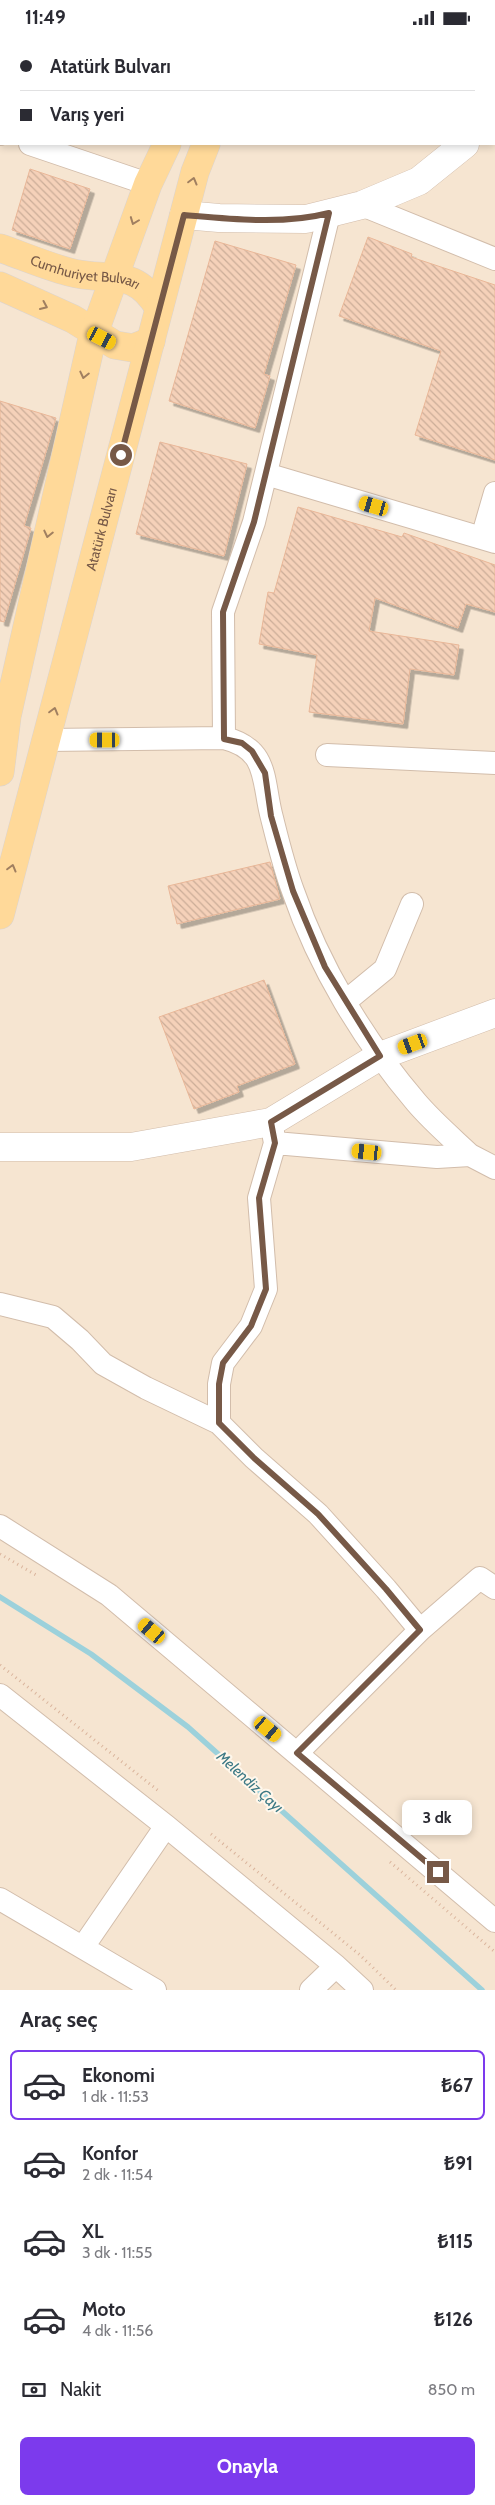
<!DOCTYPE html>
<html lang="tr">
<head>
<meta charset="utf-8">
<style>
	body { margin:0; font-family:Cabin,sans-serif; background:#f2f2f3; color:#2b2b33; height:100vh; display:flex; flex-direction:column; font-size:19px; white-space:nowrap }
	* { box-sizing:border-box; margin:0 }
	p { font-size:16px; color:#7c7c81 }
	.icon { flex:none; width:28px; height:28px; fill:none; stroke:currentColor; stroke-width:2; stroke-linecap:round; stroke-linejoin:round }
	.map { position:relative; height:1955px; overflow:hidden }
	.details { display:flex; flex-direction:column; background:#fff; flex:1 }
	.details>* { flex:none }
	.banner { position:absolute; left:0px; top:0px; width:495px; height:110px; box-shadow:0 2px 8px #0003; display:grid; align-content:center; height:110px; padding:0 20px; background:#fff }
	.end { position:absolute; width:22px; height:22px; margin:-11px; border:6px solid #775947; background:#fff; box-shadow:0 0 0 2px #fff }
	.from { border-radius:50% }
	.bubble { position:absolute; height:35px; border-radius:8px; background:#fff; box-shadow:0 2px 8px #0003; font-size:16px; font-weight:700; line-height:35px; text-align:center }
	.car { position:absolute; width:15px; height:30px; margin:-15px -8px; border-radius:6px; box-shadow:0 0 4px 1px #0007; background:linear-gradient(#f5c518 24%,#345 0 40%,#f5c518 0 76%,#345 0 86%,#f5c518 0) }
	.banner b { display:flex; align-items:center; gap:18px; height:48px; font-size:19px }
	.banner b+b { border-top:1px solid #e1e1e2 }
	.banner i { width:12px; height:12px; background:#2b2b33 }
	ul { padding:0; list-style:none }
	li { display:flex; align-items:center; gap:15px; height:70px; margin:0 10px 8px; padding:0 10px; border:2px solid transparent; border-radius:8px }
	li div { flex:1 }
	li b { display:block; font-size:19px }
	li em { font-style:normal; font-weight:700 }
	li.on { border-color:#7c3aed }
	li>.icon { width:45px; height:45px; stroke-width:1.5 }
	h2 { padding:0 20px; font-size:22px; line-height:60px }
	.pay { display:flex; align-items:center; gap:12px; height:55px; padding:0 20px; font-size:19px }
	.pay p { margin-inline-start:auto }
	.button { display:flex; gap:10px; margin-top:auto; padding:10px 20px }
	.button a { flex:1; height:58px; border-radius:8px; background:#7c3aed; color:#fff; font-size:20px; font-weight:700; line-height:58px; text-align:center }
	.status { display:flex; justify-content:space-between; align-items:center; height:35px; padding:0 25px; background:#fff; direction:ltr }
	.status svg { height:14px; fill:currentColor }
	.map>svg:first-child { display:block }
	.residential { fill:#f6e5d1; fill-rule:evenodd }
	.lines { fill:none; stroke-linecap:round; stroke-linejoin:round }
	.stream { stroke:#9cd1db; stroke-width:5.5 }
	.building { fill:url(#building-back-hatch); stroke:#e9b798; filter:url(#shadow) }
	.service-casing { stroke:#d2bdab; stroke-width:13 }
	.minor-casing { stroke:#d2bdab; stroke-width:24 }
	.tertiary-casing { stroke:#d2bdab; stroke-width:29 }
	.primary-casing { stroke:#dcd4cf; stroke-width:29 }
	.path { stroke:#dab49c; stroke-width:3; stroke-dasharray:1 4; stroke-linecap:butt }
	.service { stroke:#fff; stroke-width:11 }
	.minor { stroke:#fff; stroke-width:22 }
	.tertiary { stroke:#fff; stroke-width:28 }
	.primary { stroke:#ffd999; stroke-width:28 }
	.oneway { stroke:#a07f60 }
	.route { stroke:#775947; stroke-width:6 }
	.labels { text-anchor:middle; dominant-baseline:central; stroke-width:4; stroke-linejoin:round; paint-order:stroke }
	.street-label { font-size:14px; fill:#775947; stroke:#fff7eb }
	.water-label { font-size:15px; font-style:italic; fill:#3c7985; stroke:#fff7eb }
</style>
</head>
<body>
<div class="status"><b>11:49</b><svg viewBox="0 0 49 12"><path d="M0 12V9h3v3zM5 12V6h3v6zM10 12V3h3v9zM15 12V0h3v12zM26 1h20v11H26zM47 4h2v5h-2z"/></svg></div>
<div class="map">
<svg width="495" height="1955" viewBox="0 0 495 1955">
	<defs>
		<pattern id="building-back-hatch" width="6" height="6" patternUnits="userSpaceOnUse" patternTransform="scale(1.25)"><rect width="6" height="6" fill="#f5d1b9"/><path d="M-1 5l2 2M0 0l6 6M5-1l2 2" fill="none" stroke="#cbad98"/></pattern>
		<filter id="shadow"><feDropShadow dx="4.5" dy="4.5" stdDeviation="0" flood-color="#0004"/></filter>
	</defs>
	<rect width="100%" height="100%" fill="#fef3e3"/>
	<path class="residential" d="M 0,0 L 495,0 L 495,1955 L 0,1955 ZM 1,1 L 494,1 L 494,109 L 1,109 Z"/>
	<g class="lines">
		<path class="stream" d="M 0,1562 L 91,1619 L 188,1692 L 482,1955"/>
	</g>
	<path class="building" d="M 30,134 L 90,154 L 70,214 L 12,195 Z
		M 368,202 L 412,219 L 411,222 L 495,250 L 495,425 L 415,400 L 441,316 L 339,281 Z
		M 215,206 L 296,230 L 264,339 L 270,341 L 255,393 L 169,366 Z
		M 0,366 L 56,383 L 24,491 L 31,493 L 4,587 L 0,586 Z
		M 160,407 L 247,429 L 224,521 L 136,499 Z
		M 298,472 L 402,502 L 404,498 L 495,530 L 495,577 L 466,569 L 458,593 L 375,563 L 369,596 L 459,610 L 454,640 L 410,634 L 403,689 L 309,677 L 317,620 L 259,609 L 268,557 L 274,558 Z
		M 270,827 L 280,864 L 177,889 L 168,851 Z
		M 264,945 L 295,1029 L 237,1051 L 239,1057 L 194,1074 L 159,982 Z"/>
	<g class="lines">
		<g class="service-casing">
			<path id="service" d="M 395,1 L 396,0"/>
		</g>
		<g class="minor-casing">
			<path id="minor" d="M 45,1 L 46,0
				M 0,99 L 1,96
				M 30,109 L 148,149
				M 362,170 L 495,224
				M 266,439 L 495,507
				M 482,503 L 495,458
				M 224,703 L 223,577 L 254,487 L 329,179
				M 46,705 L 224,703 C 270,714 262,747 272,783 C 278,807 284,832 293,856 C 319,932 364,1006 416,1067 C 432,1086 452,1103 470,1120
				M 327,720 L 495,728
				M 346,966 L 385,934 L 412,869
				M 272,1092 L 275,1108 L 437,1122 L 470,1120 L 495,1133
				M 0,1269 L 53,1282 L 80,1305 L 103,1329 L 146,1353 L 219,1388 L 254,1423 L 318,1479 L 386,1554 L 420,1595 L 480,1543 L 495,1553
				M 219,1388 L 219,1349 L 223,1328 L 251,1291 L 266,1254 L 259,1163 L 275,1108
				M 0,1491 L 109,1560 L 495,1886
				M 0,1660 L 166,1791 L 336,1931 L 362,1955
				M 297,1718 L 420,1595
				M 0,1864 L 155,1955
				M 83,1912 L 166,1791
				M 311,1955 L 336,1931"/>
		</g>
		<g class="tertiary-casing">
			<path id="tertiary" d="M 494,76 L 495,75
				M 184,180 L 219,183 L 306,184 L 362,170 L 419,146 L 465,109
				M 0,1112 L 131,1112 L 271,1087 L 380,1021 L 495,978"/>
		</g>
		<g class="primary-casing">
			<g id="primary">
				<path d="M 217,1 L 217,0"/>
				<path d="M 249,1 L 249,0"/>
				<path id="s1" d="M 0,213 C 23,221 46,231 69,237 C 109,248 133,230 159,273"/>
				<path d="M 0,251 L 73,284 L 115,310 L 133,313 L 151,306"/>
				<path d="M 0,737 L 7,681 L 92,304 L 148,149 L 167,109"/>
				<path id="s2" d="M 0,880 L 195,137 L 206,109"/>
			</g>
		</g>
		<path class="path" d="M 0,1519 L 36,1540
			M 0,1630 L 160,1757
			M 211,1799 L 360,1920 L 396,1955
			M 390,1827 L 495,1917"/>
		<use href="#service" class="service"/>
		<use href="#minor" class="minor"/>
		<use href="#tertiary" class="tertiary"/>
		<use href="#primary" class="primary"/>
	</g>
	<defs><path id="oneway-chevron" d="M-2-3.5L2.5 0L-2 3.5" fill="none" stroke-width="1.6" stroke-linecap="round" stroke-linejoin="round" transform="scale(1.25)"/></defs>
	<g class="oneway">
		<use href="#oneway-chevron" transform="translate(193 146) rotate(-75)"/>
		<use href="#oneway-chevron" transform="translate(134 186) rotate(111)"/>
		<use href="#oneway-chevron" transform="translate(44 271) rotate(24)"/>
		<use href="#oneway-chevron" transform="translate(84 340) rotate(103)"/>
		<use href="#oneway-chevron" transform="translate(48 499) rotate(103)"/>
		<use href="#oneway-chevron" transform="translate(54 676) rotate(-75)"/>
		<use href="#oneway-chevron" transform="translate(12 833) rotate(-75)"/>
	</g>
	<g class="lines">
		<path class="route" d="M 121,420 L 184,180 C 231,184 283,190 329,178 L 254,487 L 223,577 L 224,704 L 242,708 L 252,716 L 265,738 L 271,781 L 293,856 L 325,932 L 380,1021 L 271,1087 L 275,1108 L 259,1163 L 266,1254 L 251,1291 L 223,1328 L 219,1349 L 219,1388 L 254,1423 L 318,1479 L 386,1554 L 420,1595 L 297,1718 L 438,1837"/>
	</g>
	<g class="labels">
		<g class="street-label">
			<text stroke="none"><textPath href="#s1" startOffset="89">Cumhuriyet Bulvarı</textPath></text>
			<text stroke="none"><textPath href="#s2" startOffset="399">Atatürk Bulvarı</textPath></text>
		</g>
		<g class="water-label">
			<text transform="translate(250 1747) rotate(42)">Melendiz Çayı</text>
		</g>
	</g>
</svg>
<i class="end from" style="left:121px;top:420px"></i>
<i class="end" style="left:438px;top:1837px"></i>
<div class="bubble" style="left:402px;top:1765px;width:70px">3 dk</div>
<i class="car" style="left:102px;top:303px;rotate:117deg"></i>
<i class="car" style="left:374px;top:471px;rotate:286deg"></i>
<i class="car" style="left:105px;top:705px;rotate:270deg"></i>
<i class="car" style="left:413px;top:1009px;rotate:250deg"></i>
<i class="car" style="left:367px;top:1117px;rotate:276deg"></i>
<i class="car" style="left:152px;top:1596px;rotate:310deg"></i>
<i class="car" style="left:268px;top:1694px;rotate:130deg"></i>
<div class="banner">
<b><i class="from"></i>Atatürk Bulvarı</b>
<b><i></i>Varış yeri</b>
</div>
</div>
<section class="details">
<h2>Araç seç</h2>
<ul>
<li class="on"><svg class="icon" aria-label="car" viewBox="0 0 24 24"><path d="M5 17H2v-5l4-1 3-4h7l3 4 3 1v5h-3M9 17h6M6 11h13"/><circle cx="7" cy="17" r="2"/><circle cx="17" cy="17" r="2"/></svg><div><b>Ekonomi</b><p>1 dk · 11:53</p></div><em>₺67</em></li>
<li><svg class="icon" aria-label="car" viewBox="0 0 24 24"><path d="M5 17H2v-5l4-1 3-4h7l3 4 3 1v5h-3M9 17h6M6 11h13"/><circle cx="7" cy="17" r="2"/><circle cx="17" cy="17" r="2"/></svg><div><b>Konfor</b><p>2 dk · 11:54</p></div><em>₺91</em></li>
<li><svg class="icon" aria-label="car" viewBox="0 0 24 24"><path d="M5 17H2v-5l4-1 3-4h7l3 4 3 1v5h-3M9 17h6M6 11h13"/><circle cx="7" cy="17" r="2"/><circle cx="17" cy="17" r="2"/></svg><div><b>XL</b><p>3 dk · 11:55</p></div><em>₺115</em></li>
<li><svg class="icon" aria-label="car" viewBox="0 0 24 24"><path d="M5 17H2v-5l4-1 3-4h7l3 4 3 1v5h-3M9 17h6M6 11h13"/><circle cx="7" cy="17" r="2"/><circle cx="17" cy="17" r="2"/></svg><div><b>Moto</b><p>4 dk · 11:56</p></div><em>₺126</em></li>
</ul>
<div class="pay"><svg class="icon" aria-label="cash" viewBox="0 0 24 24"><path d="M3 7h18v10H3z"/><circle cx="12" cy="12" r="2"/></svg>Nakit<p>850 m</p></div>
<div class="button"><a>Onayla</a></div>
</section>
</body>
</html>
